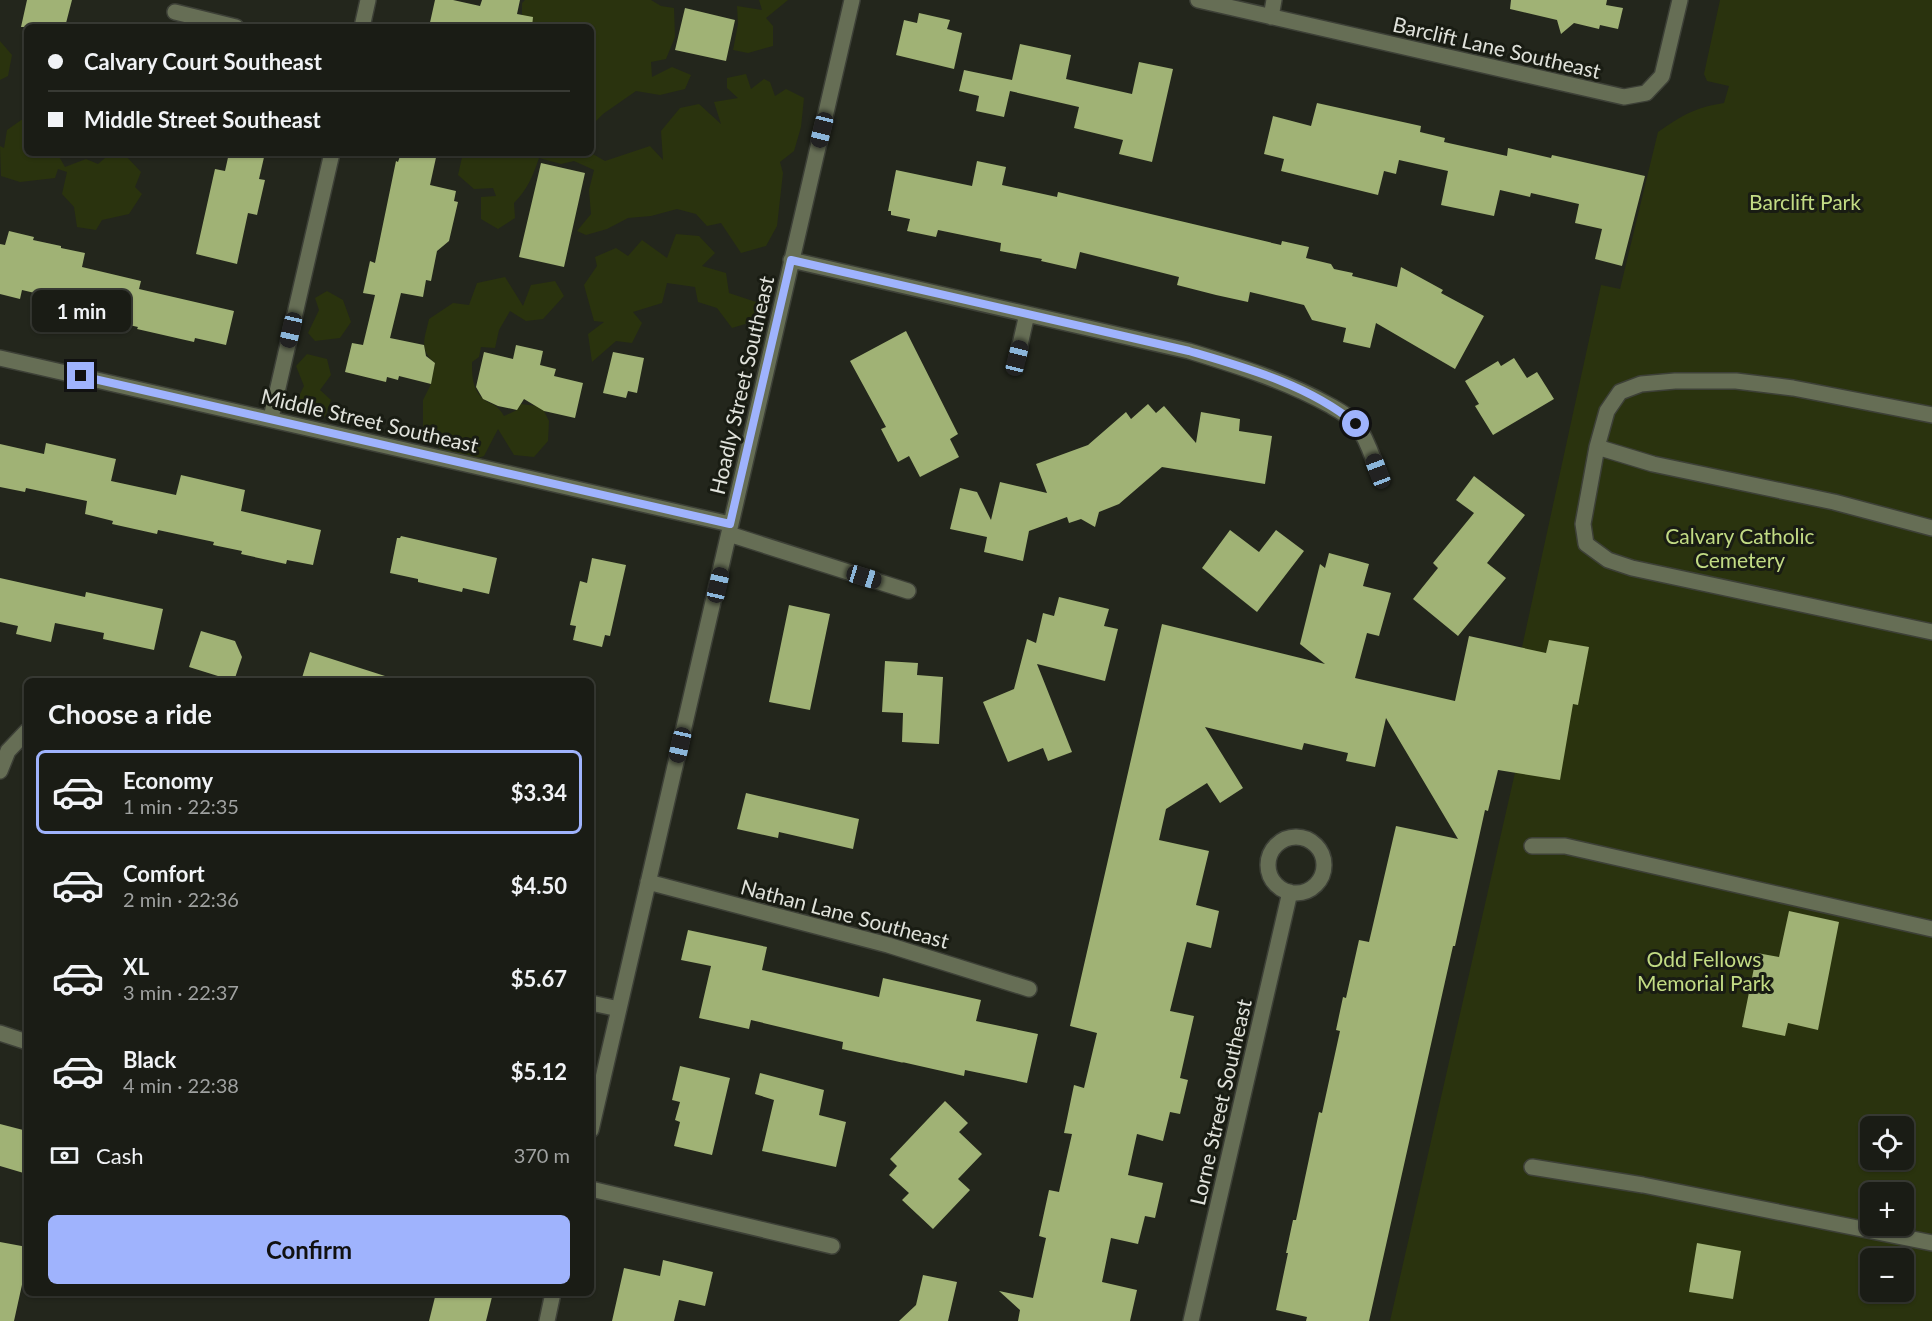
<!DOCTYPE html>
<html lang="en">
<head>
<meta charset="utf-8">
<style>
	body { margin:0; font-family:Lato,sans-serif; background:#23251e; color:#f1f3f6; height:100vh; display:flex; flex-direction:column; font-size:22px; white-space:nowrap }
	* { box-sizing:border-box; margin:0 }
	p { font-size:20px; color:#9fa1a0 }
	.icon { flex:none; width:33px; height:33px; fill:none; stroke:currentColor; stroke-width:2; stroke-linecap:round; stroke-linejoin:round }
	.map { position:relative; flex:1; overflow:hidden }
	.panel { position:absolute; left:24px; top:678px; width:570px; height:618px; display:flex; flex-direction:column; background:#1a1c15; border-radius:9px; box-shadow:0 2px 4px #0004,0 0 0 2px #383a34 }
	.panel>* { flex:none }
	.hud { position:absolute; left:24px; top:24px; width:570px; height:132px; border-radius:9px; box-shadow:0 2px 4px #0004,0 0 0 2px #383a34; display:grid; align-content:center; height:132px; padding:0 24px; background:#1a1c15 }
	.fabs { position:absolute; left:1860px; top:1116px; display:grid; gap:12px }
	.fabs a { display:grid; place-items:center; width:54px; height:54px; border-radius:9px; background:#1a1c15; box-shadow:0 2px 4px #0004,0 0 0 2px #383a34; font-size:30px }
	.end { position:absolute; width:27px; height:27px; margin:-14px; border:8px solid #9fb3fd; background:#111; box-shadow:0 0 0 3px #111 }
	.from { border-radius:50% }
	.bubble { position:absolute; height:42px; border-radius:9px; background:#1a1c15; box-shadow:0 2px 4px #0004,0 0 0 2px #383a34; font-size:20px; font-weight:700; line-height:42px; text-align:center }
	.car { position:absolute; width:18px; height:36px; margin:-18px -9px; border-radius:8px; box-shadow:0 0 4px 2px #0007; background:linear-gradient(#222 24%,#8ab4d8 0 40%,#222 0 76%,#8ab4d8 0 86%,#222 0) }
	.hud b { display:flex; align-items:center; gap:21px; height:57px; font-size:22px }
	.hud b+b { border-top:2px solid #383a34 }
	.hud i { width:15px; height:15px; background:#f1f3f6 }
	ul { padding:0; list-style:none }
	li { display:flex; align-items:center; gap:18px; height:84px; margin:0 12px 9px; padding:0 12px; border:3px solid transparent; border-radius:9px }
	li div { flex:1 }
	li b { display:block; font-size:22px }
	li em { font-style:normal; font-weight:700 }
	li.active { border-color:#9fb3fd }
	li>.icon { width:54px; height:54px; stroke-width:1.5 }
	h2 { padding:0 24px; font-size:27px; line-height:72px }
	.pay { display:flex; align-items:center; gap:15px; height:66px; padding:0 24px; font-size:22px }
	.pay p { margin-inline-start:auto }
	.cta { display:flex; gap:12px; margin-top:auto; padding:12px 24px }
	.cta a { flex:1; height:69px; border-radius:9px; background:#9fb3fd; color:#111; font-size:24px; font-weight:700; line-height:69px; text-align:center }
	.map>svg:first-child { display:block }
	.green { fill:#2a330e; fill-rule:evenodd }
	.building { fill:#a0b275 }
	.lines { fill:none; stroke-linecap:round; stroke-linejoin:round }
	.minor-casing { stroke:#3d4037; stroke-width:18 }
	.minor { stroke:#666e55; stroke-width:15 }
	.route { stroke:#9fb3fd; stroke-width:8 }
	.labels { text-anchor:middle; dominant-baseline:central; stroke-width:6; stroke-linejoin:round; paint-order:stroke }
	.street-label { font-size:21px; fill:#e0e2db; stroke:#191c13 }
	.park-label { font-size:21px; fill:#c2db84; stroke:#191c13 }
</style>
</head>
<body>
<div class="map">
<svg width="1932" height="1321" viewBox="0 0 1932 1321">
	<rect width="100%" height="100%" fill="#23261c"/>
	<path class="green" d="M 525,0 L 651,0 L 661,6 L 674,8 L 675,37 L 666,59 L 651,62 L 652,77 L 672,67 L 691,75 L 685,89 L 660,95 L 636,91 L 603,114 L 591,126 L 591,27 L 522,27 L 522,3 Z
		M 759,0 L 788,0 L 766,18 L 773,26 L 773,46 L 748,53 L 733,50 L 738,24 L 737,6 L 762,10 Z
		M 1720,0 L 1932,0 L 1932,1321 L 1390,1321 L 1532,698 L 1512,693 L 1601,285 L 1620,289 L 1658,132 C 1683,115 1693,108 1724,103 L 1729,86 L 1707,81 L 1704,74 ZM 1870,1126 L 1904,1126 L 1904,1160 L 1870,1160 ZM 1870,1192 L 1904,1192 L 1904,1226 L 1870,1226 ZM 1870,1258 L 1904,1258 L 1904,1292 L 1870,1292 Z
		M 0,41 L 12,55 L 8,76 L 0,80 Z
		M 746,74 L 751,89 L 764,79 L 770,82 L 775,96 L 786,89 L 804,98 L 801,127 L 794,151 L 780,162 L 783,173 L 777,226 L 766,246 L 741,253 L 721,223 L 707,226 L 696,214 L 677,209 L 651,216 L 628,218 L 607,229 L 586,235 L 577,231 L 591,214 L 589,190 L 594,170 L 574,161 L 561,164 L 539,158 C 533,176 527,190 514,203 L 515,218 L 498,229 L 481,219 L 481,197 L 496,196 L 493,188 L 474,189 L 458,175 L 463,153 L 591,153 L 605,161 L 650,146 L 663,160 L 661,131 L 680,108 L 699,104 L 721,124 L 714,102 L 738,98 L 727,88 L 727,78 Z
		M 27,116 L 27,153 L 57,153 L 65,167 L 86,159 L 98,164 L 111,153 L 125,155 L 141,172 L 135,187 L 142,194 L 129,214 L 102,220 L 96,230 L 77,227 L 74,207 L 62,194 L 67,172 L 58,169 L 55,178 L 20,182 L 1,176 L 0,146 L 4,148 L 7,130 Z
		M 676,234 L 699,236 L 715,253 L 702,266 L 726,273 L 729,293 L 756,302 L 755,321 L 732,328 L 717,308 L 698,302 L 695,287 L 667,283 L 662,303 L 633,312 L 642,323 L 632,343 L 616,341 L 592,362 L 588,334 L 604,322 L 594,321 L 584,285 L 597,266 L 595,257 L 616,248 L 628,256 L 642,240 L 667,258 Z
		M 505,277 L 523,306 L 531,285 L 555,281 L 564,296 L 543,319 L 526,321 L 510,311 L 499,330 L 495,348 L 481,347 L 479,357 L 472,362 C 472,375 472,388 482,398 C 491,406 496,402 504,416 L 517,410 L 521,404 L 537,406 L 544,411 L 549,421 L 548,441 L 534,457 L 514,455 L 498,429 L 484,456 L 455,466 L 423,429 L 423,400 L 431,384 L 435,363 C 418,349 425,338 429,319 L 453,303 L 469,305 L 477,283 Z
		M 327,291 L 343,300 L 351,322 L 340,338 L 315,341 L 308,333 L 319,310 L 315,298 Z
		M 307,354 L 327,359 L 331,375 L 320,390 L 331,400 L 325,417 L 304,414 L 297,400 L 304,386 L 296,366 Z"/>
	<path class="building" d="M 27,0 L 72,0 L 65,27 L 21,27 Z
		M 435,0 L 453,0 L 480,6 L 482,0 L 520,0 L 517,14 L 533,17 L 532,27 L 429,27 Z
		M 1511,0 L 1607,0 L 1606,5 L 1623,8 L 1618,29 L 1600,25 L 1599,29 L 1574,23 L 1561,34 L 1557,20 L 1510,9 Z
		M 685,8 L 735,20 L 726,61 L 675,50 Z
		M 919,13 L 950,20 L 947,29 L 962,33 L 954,69 L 896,55 L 904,20 L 917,23 Z
		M 1020,44 L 1071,55 L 1066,79 L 1132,94 L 1139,62 L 1173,69 L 1152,162 L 1119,154 L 1123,140 L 1074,128 L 1079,107 L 1010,91 L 1004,117 L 976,111 L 979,96 L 959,91 L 964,70 L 1012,80 Z
		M 1317,103 L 1421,126 L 1420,132 L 1445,138 L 1444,142 L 1507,156 L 1508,148 L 1551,158 L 1552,155 L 1645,176 L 1622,266 L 1595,259 L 1602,229 L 1575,223 L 1579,204 L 1531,193 L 1530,197 L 1500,190 L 1494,216 L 1441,205 L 1448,171 L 1399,160 L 1396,174 L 1384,171 L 1378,195 L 1281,171 L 1284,159 L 1264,154 L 1273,116 L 1311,126 Z
		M 229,153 L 265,153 L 259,179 L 265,180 L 257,215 L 248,213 L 237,264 L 196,254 L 215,169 L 225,171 Z
		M 401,153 L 437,153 L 430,185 L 456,191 L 454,201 L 458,202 L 449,241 L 437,251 L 431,281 L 426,280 L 423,297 L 401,293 L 390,338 L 424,345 L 426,356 L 435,363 L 431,384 L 399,376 L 398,380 L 387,377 L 386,382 L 345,372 L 352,343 L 363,345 L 375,295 L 363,293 L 370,261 L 375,263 L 396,161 L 398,162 Z
		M 977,161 L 1006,167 L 1002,185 L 1057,197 L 1058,192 L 1281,245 L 1282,241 L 1309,247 L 1306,258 L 1331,264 L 1334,269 L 1353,273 L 1352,276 L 1397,287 L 1401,267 L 1443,290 L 1441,293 L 1484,316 L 1455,369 L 1376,323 L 1370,348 L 1343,342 L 1346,328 L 1312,320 L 1304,305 L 1250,292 L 1248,302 L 1216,295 L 1177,285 L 1179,277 L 1080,252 L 1076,269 L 1041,261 L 1042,259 L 1000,251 L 1001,243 L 938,230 L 936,237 L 907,231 L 910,219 L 891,215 L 891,211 L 888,211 L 896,170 L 972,186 Z
		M 541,163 L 585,173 L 564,267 L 519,257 Z
		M 9,231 L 34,237 L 33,240 L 61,246 L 61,248 L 85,253 L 82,267 L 141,281 L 139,289 L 234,311 L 226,345 L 195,338 L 194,342 L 137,329 L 138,327 L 75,313 L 77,303 L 22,290 L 20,299 L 0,294 L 0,244 L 5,245 Z
		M 906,331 L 958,434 L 950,439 L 959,457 L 920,477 L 909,456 L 898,462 L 881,429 L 886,427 L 850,361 Z
		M 516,345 L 543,351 L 540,365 L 556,369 L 554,376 L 583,383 L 575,418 L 544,411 L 524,399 L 517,410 L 498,406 L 483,399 L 476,387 L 484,352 L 513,359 Z
		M 613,352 L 644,358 L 637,393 L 628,391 L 626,398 L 603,393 Z
		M 1514,358 L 1527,378 L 1537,372 L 1554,399 L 1493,435 L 1475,406 L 1479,404 L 1465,381 L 1498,361 L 1501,366 Z
		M 1148,404 L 1156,413 L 1164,406 L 1196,443 L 1201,412 L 1240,419 L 1239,431 L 1272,436 L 1265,484 L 1162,467 L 1119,504 L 1099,512 L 1095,527 L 1081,519 L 1069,523 L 1067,517 L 1029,531 L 1023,561 L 984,552 L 987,537 L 950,529 L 960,488 L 977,492 L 991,520 L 1000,482 L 1047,493 L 1036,464 L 1088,445 L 1126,412 L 1131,419 Z
		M 46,443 L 116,459 L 111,481 L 176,495 L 181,475 L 245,490 L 241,511 L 321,530 L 313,565 L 287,560 L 286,564 L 241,554 L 242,551 L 213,545 L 214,542 L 158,530 L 157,534 L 112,524 L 113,521 L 85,514 L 87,501 L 26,488 L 25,492 L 0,487 L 0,444 L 44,454 Z
		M 1474,476 L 1525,515 L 1487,563 L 1506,578 L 1458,636 L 1413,599 L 1438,568 L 1433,563 L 1474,513 L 1456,500 Z
		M 1230,530 L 1259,552 L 1276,530 L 1304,551 L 1257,612 L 1202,568 Z
		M 401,536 L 497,558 L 489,594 L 463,588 L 462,592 L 418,582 L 418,579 L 390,573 L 397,538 L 400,538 Z
		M 1329,553 L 1369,564 L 1363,586 L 1391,593 L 1379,636 L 1367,633 L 1355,678 L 1455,701 L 1469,636 L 1546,653 L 1549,640 L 1589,647 L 1578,705 L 1573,704 L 1560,780 L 1498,770 L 1488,811 L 1485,810 L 1455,946 L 1453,946 L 1369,1321 L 1306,1321 L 1307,1317 L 1276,1310 L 1288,1253 L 1286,1253 L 1293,1220 L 1296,1220 L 1319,1112 L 1322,1113 L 1340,1031 L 1336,1030 L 1343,997 L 1346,998 L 1359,940 L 1369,942 L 1396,826 L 1458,839 L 1386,718 L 1375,767 L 1346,761 L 1348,753 L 1304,743 L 1302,750 L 1205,727 L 1243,788 L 1220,803 L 1207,783 L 1166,809 L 1159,840 L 1209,851 L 1196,905 L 1219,911 L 1211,948 L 1187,942 L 1170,1011 L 1194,1016 L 1180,1078 L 1188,1080 L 1180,1114 L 1170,1112 L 1163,1141 L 1137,1134 L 1128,1175 L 1163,1183 L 1155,1218 L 1145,1216 L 1138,1244 L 1111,1238 L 1102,1282 L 1137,1290 L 1130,1321 L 1018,1321 L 1020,1310 L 999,1291 L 1033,1298 L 1046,1238 L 1039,1236 L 1049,1190 L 1059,1192 L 1072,1134 L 1064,1133 L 1074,1085 L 1084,1088 L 1097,1033 L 1070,1026 L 1162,624 L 1325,664 L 1300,644 L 1320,564 L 1325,568 Z
		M 592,558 L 626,565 L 610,636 L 605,635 L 602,647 L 573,640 L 576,626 L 570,625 L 580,581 L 587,583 Z
		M 0,578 L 85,597 L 86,592 L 163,609 L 154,650 L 103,639 L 104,633 L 55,623 L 51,642 L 16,634 L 18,626 L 0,622 Z
		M 1059,597 L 1109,609 L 1104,626 L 1118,629 L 1105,681 L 1037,664 L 1072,752 L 1048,761 L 1043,748 L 1008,762 L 983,702 L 1014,689 L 1027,639 L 1036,643 L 1043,613 L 1054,616 Z
		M 789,605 L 830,614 L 810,710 L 769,702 Z
		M 201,631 L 235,641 L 242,657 L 234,681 L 189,667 Z
		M 310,652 L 385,676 L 384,681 L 301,681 Z
		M 885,661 L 918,663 L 917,675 L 943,677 L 939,744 L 902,742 L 903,713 L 882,712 Z
		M 746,793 L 859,819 L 853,849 L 779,832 L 778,838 L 737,829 Z
		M 1789,911 L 1839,922 L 1818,1030 L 1788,1023 L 1785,1036 L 1742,1027 L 1757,953 L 1779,957 Z
		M 688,930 L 767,947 L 762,970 L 879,997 L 883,978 L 981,1000 L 976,1021 L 1038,1034 L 1027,1083 L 965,1070 L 964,1076 L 902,1062 L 904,1063 L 842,1049 L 843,1042 L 751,1020 L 749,1029 L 699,1018 L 711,966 L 681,960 Z
		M 680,1066 L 730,1078 L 712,1155 L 674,1146 L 680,1122 L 675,1120 L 680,1102 L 672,1100 Z
		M 760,1073 L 824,1090 L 819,1115 L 846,1122 L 836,1167 L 762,1151 L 774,1100 L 755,1094 Z
		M 945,1101 L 968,1123 L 959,1132 L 982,1154 L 958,1179 L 970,1190 L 933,1229 L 902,1200 L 909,1193 L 889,1175 L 897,1166 L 890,1159 Z
		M 0,1124 L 27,1131 L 27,1174 L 0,1166 Z
		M 0,1242 L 27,1247 L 27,1262 L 14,1321 L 0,1321 Z
		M 1697,1243 L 1741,1251 L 1733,1299 L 1689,1292 Z
		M 663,1260 L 713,1272 L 705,1306 L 679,1300 L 674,1321 L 612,1321 L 624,1268 L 660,1276 Z
		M 923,1275 L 957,1282 L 948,1321 L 899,1321 L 916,1305 Z
		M 436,1293 L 493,1293 L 486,1321 L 429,1321 Z"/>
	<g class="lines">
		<g class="minor-casing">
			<path id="minor" d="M 1198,0 L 1624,97 L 1646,93 L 1662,76 L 1680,0
				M 175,12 L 236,27
				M 1271,17 L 1274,0
				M 362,27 L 368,0
				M 791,260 L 1189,351 C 1238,366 1286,381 1331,406 C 1340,411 1351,417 1357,425 C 1367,439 1372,456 1378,471
				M 0,358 L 730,524
				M 1017,358 L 1027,314
				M 1932,415 L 1793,388 L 1736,381 L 1675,381 L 1641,384 L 1620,392 L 1607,411 L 1597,447 L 1583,524 L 1586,544 L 1608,560 L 1632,568 L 1932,632
				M 271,418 L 332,153
				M 1597,447 L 1653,464 L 1834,502 L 1932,528
				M 729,534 L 908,591
				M 0,771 L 8,751 L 27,731
				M1268 865a28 28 0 1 1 56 0a28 28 0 1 1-56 0Z
				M 1532,846 L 1565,846 L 1932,929
				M 648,882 L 888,945 L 1029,989
				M 591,1003 L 619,1009
				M 0,1033 L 27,1042
				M 591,1130 L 852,0
				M 1532,1167 L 1643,1185 L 1932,1243
				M 591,1189 L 832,1246
				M 547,1321 L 553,1293
				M 1191,1321 L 1290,892"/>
		</g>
		<use href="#minor" class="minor"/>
	</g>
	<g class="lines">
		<path class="route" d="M 81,376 L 730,524 L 791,260 L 1189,351 C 1247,368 1309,385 1356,424"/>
	</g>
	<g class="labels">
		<g class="street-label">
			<text transform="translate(1497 47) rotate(13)">Barclift Lane Southeast</text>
			<text transform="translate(741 385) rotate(-77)">Hoadly Street Southeast</text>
			<text transform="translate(370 420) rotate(13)">Middle Street Southeast</text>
			<text transform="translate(845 913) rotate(15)">Nathan Lane Southeast</text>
			<text transform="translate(1220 1102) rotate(-77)">Lorne Street Southeast</text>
		</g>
		<g class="park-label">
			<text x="1805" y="201">Barclift Park</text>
			<text x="1740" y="535">Calvary Catholic<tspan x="1740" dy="24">Cemetery</tspan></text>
			<text x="1704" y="958">Odd Fellows<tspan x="1704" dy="24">Memorial Park</tspan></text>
		</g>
	</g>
</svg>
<div class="fabs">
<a><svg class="icon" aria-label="locate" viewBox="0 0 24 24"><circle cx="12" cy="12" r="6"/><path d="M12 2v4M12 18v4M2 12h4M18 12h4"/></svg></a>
<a>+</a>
<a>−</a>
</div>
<i class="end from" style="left:1356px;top:424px"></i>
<i class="end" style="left:81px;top:376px"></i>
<div class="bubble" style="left:32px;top:290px;width:99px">1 min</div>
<i class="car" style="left:822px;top:130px;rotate:194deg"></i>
<i class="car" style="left:291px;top:330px;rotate:193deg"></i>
<i class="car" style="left:1017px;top:358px;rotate:14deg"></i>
<i class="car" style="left:1378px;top:471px;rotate:339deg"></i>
<i class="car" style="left:864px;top:577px;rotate:107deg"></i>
<i class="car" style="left:718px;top:585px;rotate:13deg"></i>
<i class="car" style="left:680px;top:745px;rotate:193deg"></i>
<div class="hud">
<b><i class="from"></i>Calvary Court Southeast</b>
<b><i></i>Middle Street Southeast</b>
</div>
<section class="panel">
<h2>Choose a ride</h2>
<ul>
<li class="active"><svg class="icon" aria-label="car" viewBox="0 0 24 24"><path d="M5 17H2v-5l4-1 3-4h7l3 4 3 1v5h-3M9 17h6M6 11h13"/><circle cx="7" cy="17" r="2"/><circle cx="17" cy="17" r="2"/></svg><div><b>Economy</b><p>1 min · 22:35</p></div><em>$3.34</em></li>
<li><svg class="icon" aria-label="car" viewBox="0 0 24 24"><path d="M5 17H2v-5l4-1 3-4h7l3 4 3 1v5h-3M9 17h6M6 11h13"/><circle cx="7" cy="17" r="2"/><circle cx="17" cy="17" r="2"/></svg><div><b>Comfort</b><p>2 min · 22:36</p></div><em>$4.50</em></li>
<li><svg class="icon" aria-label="car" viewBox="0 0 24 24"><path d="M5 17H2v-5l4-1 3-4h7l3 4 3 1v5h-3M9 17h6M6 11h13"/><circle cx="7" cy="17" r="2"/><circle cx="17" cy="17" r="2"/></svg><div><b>XL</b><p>3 min · 22:37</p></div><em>$5.67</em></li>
<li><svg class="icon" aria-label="car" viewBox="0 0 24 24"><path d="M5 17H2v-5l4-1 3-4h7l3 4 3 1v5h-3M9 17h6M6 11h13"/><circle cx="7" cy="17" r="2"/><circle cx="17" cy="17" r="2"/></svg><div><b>Black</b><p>4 min · 22:38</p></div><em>$5.12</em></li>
</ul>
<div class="pay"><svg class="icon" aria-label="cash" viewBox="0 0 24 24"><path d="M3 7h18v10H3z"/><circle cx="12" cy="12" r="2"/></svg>Cash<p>370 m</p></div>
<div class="cta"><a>Confirm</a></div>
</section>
</div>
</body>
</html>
